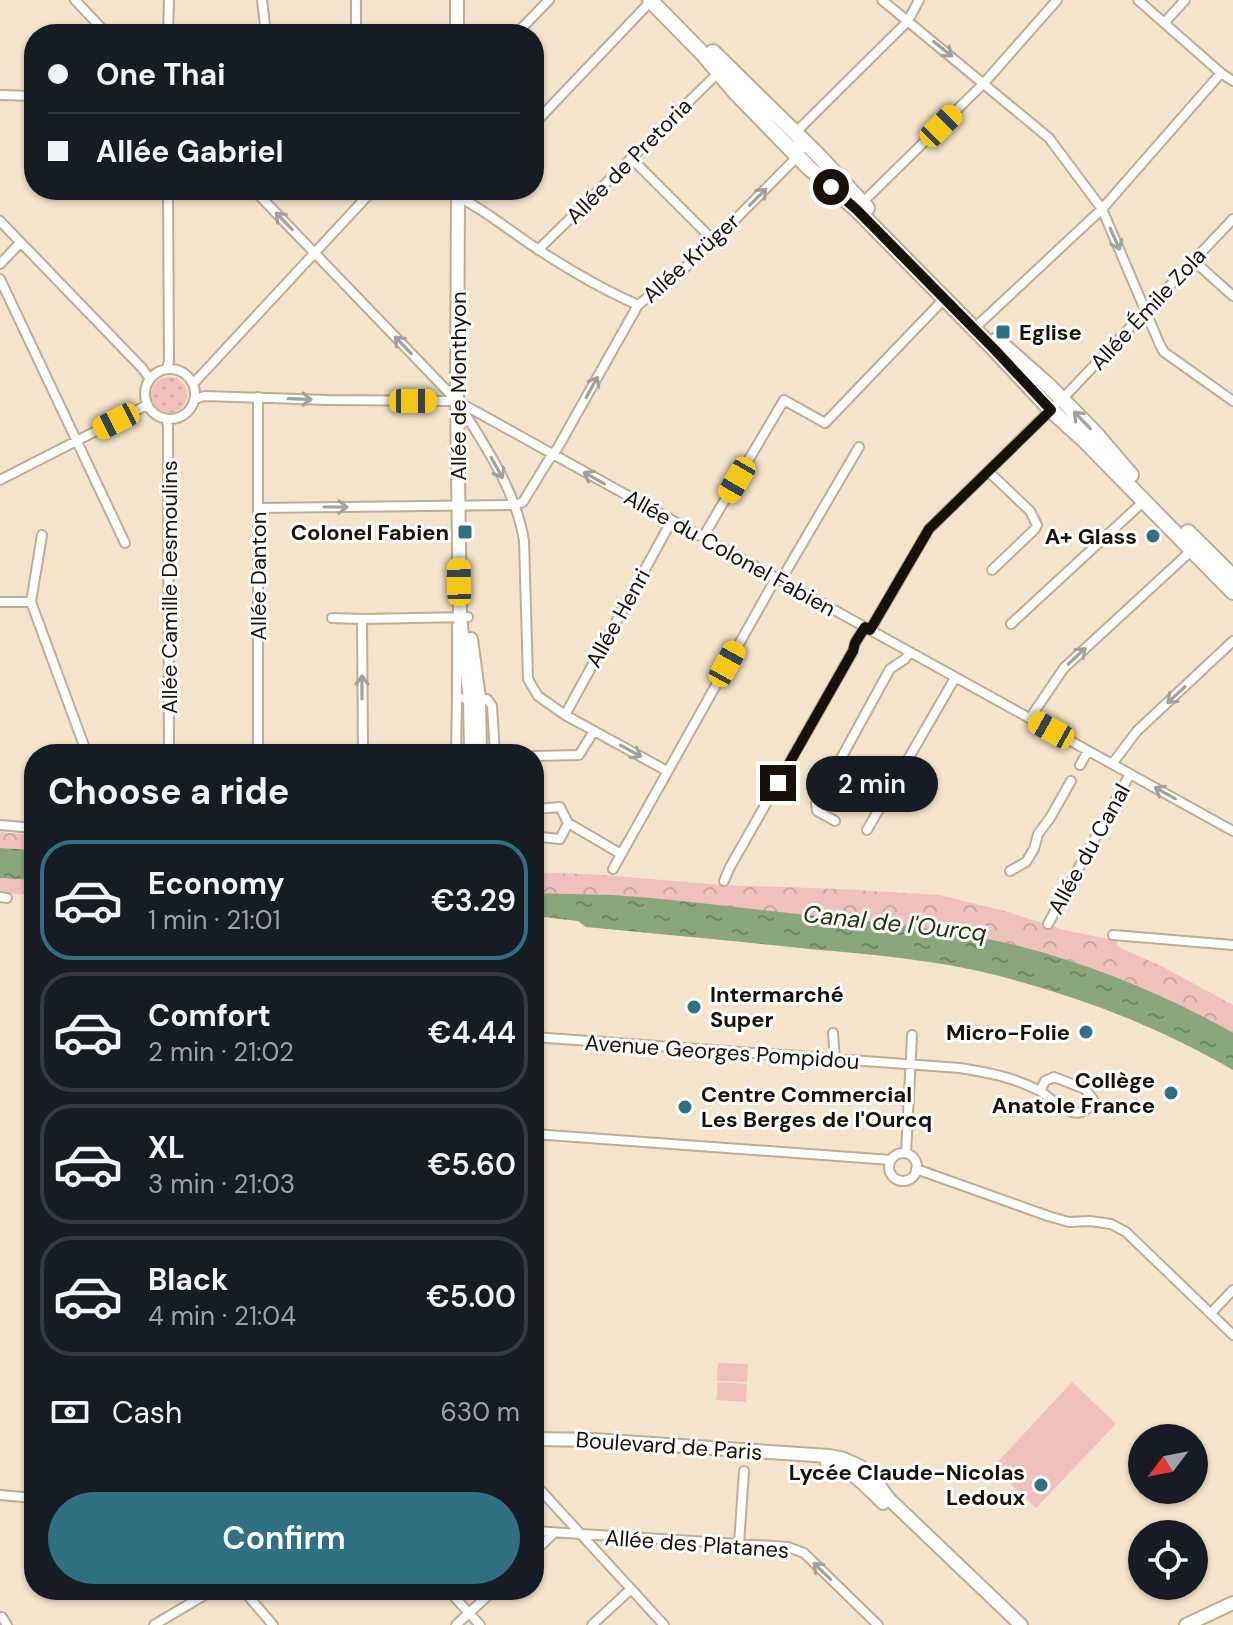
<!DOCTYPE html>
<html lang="en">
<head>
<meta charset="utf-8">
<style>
	body { margin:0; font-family:"DM Sans",sans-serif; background:#20242c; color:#f1f3f6; height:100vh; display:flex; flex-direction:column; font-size:30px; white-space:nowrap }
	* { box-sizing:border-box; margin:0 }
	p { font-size:26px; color:#9ea1a6 }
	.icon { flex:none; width:44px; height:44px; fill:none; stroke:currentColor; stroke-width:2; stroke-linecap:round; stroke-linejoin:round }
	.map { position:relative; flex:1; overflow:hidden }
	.drawer { position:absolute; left:24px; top:744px; width:520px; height:856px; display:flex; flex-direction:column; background:#171b24; border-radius:32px; box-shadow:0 2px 6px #0004 }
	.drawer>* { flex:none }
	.top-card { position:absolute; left:24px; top:24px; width:520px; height:176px; border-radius:32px; box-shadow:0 2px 6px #0004; display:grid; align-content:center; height:176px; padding:0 24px; background:#171b24 }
	.needle { width:52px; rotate:238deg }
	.tools { position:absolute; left:1128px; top:1424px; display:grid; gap:16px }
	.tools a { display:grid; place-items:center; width:80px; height:80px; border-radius:50%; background:#171b24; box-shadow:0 2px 6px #0004; font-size:40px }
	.end { position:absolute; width:36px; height:36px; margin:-18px; border:10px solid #171109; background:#fff; box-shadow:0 0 0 4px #fff }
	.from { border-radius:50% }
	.bubble { position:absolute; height:56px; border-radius:28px; background:#171b24; box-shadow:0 2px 6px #0004; font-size:26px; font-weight:600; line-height:56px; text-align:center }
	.car { position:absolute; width:24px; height:48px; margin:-24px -12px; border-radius:10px; box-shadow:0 0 6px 2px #0007; background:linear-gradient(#f5c518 24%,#345 0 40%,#f5c518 0 76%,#345 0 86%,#f5c518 0) }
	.top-card b { display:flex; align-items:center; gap:28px; height:76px; font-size:30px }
	.top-card b+b { border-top:2px solid #363941 }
	.top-card i { width:20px; height:20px; background:#f1f3f6 }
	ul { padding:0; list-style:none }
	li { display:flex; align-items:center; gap:24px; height:120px; margin:0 16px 12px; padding:0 8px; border:4px solid #363941; border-radius:32px }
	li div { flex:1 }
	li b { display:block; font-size:30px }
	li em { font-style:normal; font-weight:600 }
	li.on { border-color:#2f7083 }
	li>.icon { width:72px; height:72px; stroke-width:1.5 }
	h2 { padding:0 24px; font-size:36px; line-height:96px }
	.pay { display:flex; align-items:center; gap:20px; height:88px; padding:0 24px; font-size:30px }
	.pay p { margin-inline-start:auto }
	.button { display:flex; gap:16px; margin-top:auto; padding:16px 24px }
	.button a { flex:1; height:92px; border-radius:48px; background:#2f7083; color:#fff; font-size:32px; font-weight:600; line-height:92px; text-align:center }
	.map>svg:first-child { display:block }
	.grass { fill:url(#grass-dots) }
	.park { fill:url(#park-crowns) }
	.pitch { fill:#f0c0bd }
	.water { fill:url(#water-ripples) }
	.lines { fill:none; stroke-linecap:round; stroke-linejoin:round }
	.street-casing { stroke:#bcad95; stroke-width:12 }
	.secondary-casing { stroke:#bcad95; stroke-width:16 }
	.primary-casing { stroke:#bcad95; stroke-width:18 }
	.street { stroke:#fff; stroke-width:8 }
	.secondary { stroke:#fff; stroke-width:12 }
	.primary { stroke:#fff; stroke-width:14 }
	.oneway { stroke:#a2a09d }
	.route { stroke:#171109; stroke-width:10 }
	.poi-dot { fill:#2f7083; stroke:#fff; stroke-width:3 }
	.labels { text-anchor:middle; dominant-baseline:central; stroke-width:6; stroke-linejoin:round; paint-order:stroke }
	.street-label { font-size:22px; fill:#171109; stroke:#fff }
	.poi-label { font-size:22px; font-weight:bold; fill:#171109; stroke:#fff; text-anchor:end }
	.water-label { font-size:24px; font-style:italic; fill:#1b3708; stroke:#fff }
</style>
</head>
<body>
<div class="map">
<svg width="1233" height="1625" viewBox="0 0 1233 1625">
	<defs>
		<pattern id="grass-dots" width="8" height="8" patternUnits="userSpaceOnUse" patternTransform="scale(2)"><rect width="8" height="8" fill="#f0c0bd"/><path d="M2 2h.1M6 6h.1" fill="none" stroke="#cda4a1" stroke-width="1.8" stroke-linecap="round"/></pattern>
		<pattern id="park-crowns" width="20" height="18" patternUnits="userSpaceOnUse" patternTransform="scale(2)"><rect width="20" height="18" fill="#f0c0bd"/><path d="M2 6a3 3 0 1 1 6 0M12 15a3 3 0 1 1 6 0" fill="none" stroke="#cda4a1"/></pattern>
		<pattern id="water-ripples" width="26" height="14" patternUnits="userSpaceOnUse" patternTransform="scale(2)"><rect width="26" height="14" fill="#8aa77c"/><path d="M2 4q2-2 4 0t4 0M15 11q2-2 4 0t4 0" fill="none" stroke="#708764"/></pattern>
	</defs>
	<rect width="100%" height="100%" fill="#f4e4cb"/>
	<path class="grass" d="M151 395a18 18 0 1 1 36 0a18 18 0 1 1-36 0Z"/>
	<path class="park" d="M 0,832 L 34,835 L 34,850 L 0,848 Z
		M 534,872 L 603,875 L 722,885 L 839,889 L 939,895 L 1005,911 L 1064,930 L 1117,941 L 1117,946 L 1165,968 L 1233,1005 L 1233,1033 L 1166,999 L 1121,979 L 1009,944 L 958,933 L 831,918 L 613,895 L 534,893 Z
		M 0,878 L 34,880 L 34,895 L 0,893 Z"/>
	<path class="pitch" d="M 718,1363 L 748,1364 L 747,1382 L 717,1381 Z
		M 718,1382 L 747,1384 L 746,1402 L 716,1400 Z
		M 1072,1382 L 1116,1424 L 1036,1508 L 993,1467 Z"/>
	<path class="water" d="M 0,848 L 34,850 L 34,880 L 0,878 Z
		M 534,893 C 560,894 587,894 613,895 C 672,899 731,907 789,913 C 862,921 935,927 1007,943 C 1085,962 1163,993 1233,1033 L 1233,1070 C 1164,1030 1091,1001 1014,980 C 948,961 879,955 810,949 C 735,941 661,934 586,927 L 578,921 L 534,916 Z"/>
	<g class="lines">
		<g class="street-casing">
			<path id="street" d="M 75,0 L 107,34
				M 262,0 L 266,34
				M 356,0 L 356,34
				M 882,0 L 1049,138 L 1102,209 L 1160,345 L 1164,352 L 1233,401
				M 1138,0 L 1221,73 L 1233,81
				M 1164,23 L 1185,0
				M 168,34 L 169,0
				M 516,34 L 549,0
				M 0,95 L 34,96
				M 534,124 L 651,1
				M 795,133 L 908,21 L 919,0
				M 631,158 L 714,241
				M 254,190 L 457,401 C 484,444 516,490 524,541 L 528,679 L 538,696 L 565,715 L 667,771
				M 445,190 C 480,206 507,229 539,250 C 571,271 604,290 638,305
				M 862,203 L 984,83 L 1057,0
				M 0,221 L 142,368 L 150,379
				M 538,250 L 719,72
				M 1194,261 L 1233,296
				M 0,264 L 20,243
				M 0,279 L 125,543
				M 980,323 L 1102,209 L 1221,73
				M145 394a25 25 0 1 1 50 0a25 25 0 1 1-50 0Z
				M 167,369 L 169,361 L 168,190
				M 193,384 L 373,190
				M 258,397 L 258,754
				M 195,399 L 205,396 L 327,400 L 457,401 L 1233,831
				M 166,419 L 168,426 L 169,754
				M 989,472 L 1030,511 L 1037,525 L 1035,529 L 992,570
				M 0,480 L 147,405
				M 258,508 L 515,505 L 523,502 L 548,461 L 557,449 L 638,305 L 678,274 L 714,241 L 797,157 L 801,150 L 796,138
				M 703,537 L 784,400 L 825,423 L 944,299
				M 781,580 L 859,447
				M 0,602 L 31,602 L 86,751 L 122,754
				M 31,602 L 42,535
				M 332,618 L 362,619 L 468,617
				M 362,619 L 363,754
				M 1011,624 L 1144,501
				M 870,630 L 929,529 L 1069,392 L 1233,219
				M 457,698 L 457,626
				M 565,715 L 672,520
				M 1030,718 L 1064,668 L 1192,550
				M 456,754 L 457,698 L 487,699 L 492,706 L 495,754
				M 534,756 L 579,755 L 594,731
				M 1112,764 L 1137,731 L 1233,641
				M 1080,765 L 1088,751
				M 536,809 L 560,807 L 568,823 L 560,839 L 540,837
				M 835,821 L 817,811 L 816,804 L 890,669 L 905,659 L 910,652
				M 568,823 L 621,854
				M 0,825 L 34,828
				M 867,830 L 955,678
				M 613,869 L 776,578
				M 1010,871 L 1026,862 L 1034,849 L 1038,834 L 1050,818 L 1071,781
				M 724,881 L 730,867 L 853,651 L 855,643 L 865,627
				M 0,897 L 7,898
				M 1048,924 L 1130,774
				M 1113,935 L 1233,945
				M 833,1033 L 835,1060
				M 534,1037 L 960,1068 C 990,1073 1013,1077 1040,1091 L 1045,1081 L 1054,1077 L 1085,1089 L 1094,1101 C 1077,1127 1058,1103 1040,1091
				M 534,1134 L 891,1160
				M 906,1153 L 912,1035
				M889 1167a14 14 0 1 1 28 0a14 14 0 1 1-28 0Z
				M 916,1169 L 1048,1216 L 1069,1222 L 1090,1221 L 1111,1224 L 1126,1232 L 1233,1335
				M 1211,1313 L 1233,1290
				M 534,1483 L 664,1625
				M 0,1495 L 34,1498
				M 534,1531 L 788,1547 L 804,1553 L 878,1625
				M 739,1544 L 744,1471
				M 534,1552 L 554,1533
				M 243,1590 L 273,1625
				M 448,1590 L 480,1625
				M 2,1617 L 7,1625
				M 154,1625 L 213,1590
				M 456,1625 L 494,1590
				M 592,1625 L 631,1589"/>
		</g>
		<g class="secondary-casing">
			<path id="secondary" d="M 457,34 L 457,0
				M 458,190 L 457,401 L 460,618 L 470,698 L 471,754
				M 471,639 L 479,698 L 480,754
				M 534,1439 L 593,1440 L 829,1456 L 844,1459 L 859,1466 L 869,1472 L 889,1499 L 1021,1625
				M 827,1464 C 851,1468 867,1487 883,1503
				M 1186,1625 L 1233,1603"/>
		</g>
		<g class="primary-casing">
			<path id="primary" d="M 650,0 L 703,54 L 735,92 L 808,167 L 857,210 L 995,350 L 1051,410 L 1084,440 L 1233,592
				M 713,52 L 819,156 L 867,208
				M 997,340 L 1050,387 L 1096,434 L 1131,475
				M 1188,532 L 1233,577"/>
		</g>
		<use href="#street" class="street"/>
		<use href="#secondary" class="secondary"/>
		<use href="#primary" class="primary"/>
	</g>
	<defs><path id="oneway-shaft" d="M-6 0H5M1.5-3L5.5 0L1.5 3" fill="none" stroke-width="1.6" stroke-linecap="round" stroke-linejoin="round" transform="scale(2)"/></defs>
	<g class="oneway">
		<use href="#oneway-shaft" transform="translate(943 49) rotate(39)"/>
		<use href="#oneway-shaft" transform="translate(758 197) rotate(-45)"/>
		<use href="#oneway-shaft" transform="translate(284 221) rotate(-134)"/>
		<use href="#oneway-shaft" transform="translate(1115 239) rotate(66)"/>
		<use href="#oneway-shaft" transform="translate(403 345) rotate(-134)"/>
		<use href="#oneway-shaft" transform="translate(592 387) rotate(-61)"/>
		<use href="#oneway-shaft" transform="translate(300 399) rotate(2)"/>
		<use href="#oneway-shaft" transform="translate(1082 420) rotate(-134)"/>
		<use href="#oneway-shaft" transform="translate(497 468) rotate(61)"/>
		<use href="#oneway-shaft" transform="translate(594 478) rotate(-151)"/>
		<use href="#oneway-shaft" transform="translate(336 507)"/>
		<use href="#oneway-shaft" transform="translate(1077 656) rotate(-43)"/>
		<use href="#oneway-shaft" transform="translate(362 687) rotate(-90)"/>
		<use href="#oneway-shaft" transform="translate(1176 695) rotate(137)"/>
		<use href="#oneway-shaft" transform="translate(631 751) rotate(29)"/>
		<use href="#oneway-shaft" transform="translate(1165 793) rotate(-151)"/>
		<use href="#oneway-shaft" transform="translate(822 1571) rotate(-136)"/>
	</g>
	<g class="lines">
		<path class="route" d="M 778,783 L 853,651 L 855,643 L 865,627 L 870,630 L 929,529 L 1051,410 L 995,350 L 857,210 L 831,187"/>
	</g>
	<g class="poi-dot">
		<rect x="995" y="324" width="16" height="16" rx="4"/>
		<rect x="457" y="524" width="16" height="16" rx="4"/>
		<circle cx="1153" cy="536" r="8"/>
		<circle cx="694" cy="1007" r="8"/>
		<circle cx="1086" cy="1032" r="8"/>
		<circle cx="1171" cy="1093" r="8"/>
		<circle cx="685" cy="1107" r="8"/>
		<circle cx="1041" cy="1485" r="8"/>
	</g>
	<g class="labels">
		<g class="street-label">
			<text transform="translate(629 161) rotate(-45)">Allée de Pretoria</text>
			<text transform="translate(691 258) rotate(-42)">Allée Krüger</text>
			<text transform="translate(1148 309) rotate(-47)">Allée Émile Zola</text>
			<text transform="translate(458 386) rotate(-90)">Allée de Monthyon</text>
			<text transform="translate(730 553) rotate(29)">Allée du Colonel Fabien</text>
			<text transform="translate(258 576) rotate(-90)">Allée Danton</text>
			<text transform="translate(169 587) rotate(-90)">Allée Camille Desmoulins</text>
			<text transform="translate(618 618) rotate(-61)">Allée Henri</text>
			<text transform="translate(1089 849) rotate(-61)">Allée du Canal</text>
			<text transform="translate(722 1052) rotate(4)">Avenue Georges Pompidou</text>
			<text transform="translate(669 1446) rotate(4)">Boulevard de Paris</text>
			<text transform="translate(697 1544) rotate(4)">Allée des Platanes</text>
		</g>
		<g class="poi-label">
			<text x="1019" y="332" text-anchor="start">Eglise</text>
			<text x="449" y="532">Colonel Fabien</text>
			<text x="1137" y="536">A+ Glass</text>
			<text x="710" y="994" text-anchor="start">Intermarché<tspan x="710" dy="25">Super</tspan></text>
			<text x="1070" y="1032">Micro-Folie</text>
			<text x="1155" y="1080">Collège<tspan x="1155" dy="25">Anatole France</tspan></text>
			<text x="701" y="1094" text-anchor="start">Centre Commercial<tspan x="701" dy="25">Les Berges de l'Ourcq</tspan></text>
			<text x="1025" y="1472">Lycée Claude-Nicolas<tspan x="1025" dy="25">Ledoux</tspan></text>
		</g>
		<g class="water-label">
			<text transform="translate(895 923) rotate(6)">Canal de l'Ourcq</text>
		</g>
	</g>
</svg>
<div class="tools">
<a><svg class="needle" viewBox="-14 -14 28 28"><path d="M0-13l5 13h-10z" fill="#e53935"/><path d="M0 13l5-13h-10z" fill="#9ea1a6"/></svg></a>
<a><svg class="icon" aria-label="locate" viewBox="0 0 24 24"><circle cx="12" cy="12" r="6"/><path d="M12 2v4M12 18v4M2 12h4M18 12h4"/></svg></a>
</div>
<i class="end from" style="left:831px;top:187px"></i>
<i class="end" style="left:778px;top:783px"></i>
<div class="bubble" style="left:806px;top:756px;width:132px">2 min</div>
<i class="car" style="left:941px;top:126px;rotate:45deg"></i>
<i class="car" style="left:413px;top:401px;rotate:90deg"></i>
<i class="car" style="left:116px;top:421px;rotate:243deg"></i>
<i class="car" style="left:737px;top:480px;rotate:210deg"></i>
<i class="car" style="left:459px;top:582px;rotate:359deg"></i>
<i class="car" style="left:727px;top:664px;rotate:29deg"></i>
<i class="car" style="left:1051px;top:730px;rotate:299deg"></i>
<div class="top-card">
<b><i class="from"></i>One Thai</b>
<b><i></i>Allée Gabriel</b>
</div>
<section class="drawer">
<h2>Choose a ride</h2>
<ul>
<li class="on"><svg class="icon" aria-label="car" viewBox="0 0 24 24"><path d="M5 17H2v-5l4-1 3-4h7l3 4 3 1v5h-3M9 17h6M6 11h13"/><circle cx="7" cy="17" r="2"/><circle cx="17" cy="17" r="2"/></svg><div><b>Economy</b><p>1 min · 21:01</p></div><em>€3.29</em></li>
<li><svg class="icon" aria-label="car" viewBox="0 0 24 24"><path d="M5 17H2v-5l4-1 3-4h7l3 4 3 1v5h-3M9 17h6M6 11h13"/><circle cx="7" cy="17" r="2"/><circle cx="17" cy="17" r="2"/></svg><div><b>Comfort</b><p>2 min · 21:02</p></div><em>€4.44</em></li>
<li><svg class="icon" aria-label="car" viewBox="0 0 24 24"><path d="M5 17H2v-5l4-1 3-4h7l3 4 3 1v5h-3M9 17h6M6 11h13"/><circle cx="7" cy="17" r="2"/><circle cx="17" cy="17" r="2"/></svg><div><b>XL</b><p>3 min · 21:03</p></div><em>€5.60</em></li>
<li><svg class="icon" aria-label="car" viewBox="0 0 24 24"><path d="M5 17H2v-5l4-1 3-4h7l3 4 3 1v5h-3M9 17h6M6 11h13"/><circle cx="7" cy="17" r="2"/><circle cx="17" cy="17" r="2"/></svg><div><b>Black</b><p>4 min · 21:04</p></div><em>€5.00</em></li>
</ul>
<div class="pay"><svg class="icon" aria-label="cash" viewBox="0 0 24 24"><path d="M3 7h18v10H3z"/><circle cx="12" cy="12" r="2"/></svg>Cash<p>630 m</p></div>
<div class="button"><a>Confirm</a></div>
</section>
</div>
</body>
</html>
